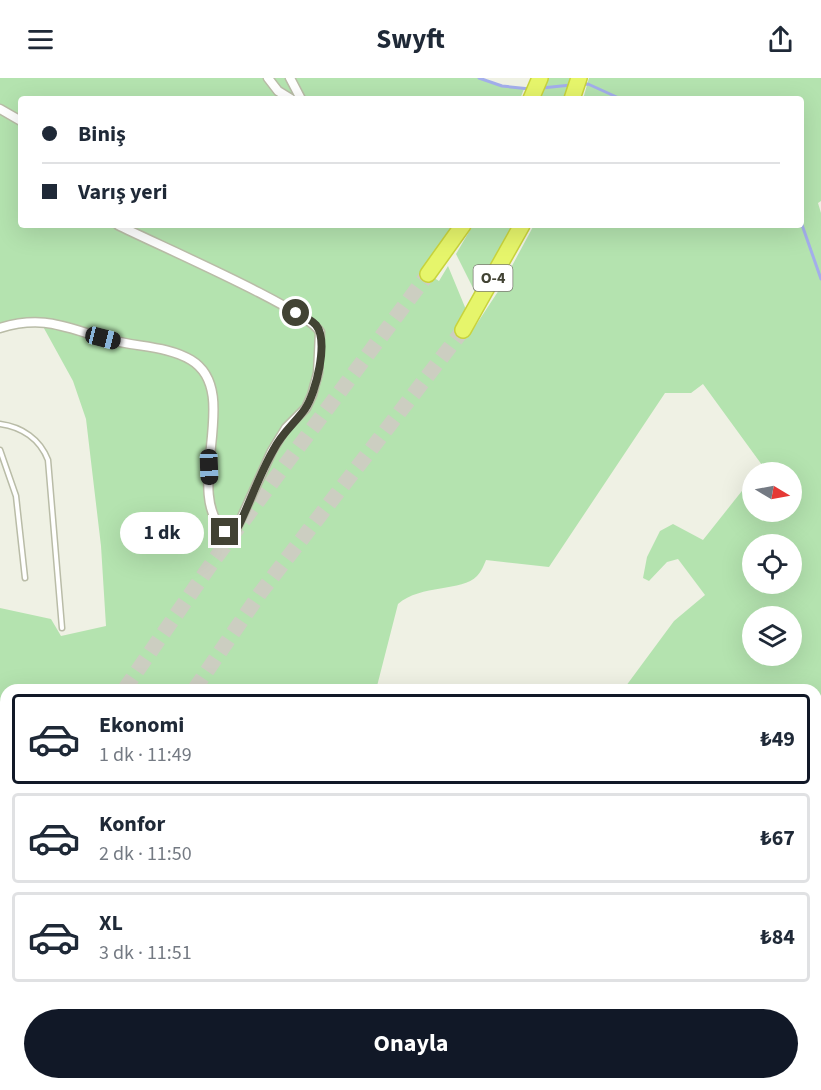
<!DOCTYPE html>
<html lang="tr">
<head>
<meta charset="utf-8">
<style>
	body { margin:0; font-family:"Source Sans 3",sans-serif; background:#f6f6f7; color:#1f2937; height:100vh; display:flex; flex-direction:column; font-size:22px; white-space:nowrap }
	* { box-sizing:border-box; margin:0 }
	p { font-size:20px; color:#747a83 }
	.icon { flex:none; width:33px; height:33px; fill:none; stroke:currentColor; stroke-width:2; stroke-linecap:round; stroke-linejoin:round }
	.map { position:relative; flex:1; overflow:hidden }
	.side { position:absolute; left:0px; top:606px; width:822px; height:406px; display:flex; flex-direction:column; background:#fff; border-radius:18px 18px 0 0; box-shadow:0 6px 24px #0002 }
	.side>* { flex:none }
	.guide { position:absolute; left:18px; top:18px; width:786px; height:132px; border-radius:6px; box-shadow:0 6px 24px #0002; display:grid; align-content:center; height:132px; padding:0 24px; background:#fff }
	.needle { width:39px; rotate:100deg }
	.controls { position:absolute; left:742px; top:384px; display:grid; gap:12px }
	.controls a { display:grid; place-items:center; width:60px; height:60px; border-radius:50%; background:#fff; box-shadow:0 6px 24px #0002; font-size:30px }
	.end { position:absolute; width:27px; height:27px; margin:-14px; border:8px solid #424334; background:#fff; box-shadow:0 0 0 3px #fff }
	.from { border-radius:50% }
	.bubble { position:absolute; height:42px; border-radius:21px; background:#fff; box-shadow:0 6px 24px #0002; font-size:20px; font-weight:700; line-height:42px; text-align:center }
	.car { position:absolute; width:18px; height:36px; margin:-18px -9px; border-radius:8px; box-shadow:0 0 4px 2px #0007; background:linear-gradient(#222 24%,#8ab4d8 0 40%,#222 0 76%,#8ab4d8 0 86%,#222 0) }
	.guide b { display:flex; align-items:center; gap:21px; height:57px; font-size:22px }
	.guide b+b { border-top:2px solid #e0e1e3 }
	.guide i { width:15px; height:15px; background:#1f2937 }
	ul { padding:10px 0 0; list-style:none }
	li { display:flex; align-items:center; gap:18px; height:90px; margin:0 12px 9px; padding:0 12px; border:3px solid #e0e1e3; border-radius:6px }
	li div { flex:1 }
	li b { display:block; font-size:22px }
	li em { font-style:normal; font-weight:700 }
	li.on { border-color:#111827 }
	li>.icon { width:54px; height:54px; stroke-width:1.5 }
	.action { display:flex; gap:12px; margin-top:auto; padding:12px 24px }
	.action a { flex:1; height:69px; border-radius:36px; background:#111827; color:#fff; font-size:24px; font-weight:700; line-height:69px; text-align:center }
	header { display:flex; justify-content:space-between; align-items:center; height:78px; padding:0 24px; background:#fff; font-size:27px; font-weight:700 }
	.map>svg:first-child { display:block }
	.green { fill:#b4e3af; fill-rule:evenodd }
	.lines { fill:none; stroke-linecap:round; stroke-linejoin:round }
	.stream { stroke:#a3aeeb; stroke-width:3 }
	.motorway-tunnel { stroke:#cccec1; stroke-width:15; stroke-dasharray:15 8; stroke-linecap:butt }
	.service-casing { stroke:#b9bca7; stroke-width:7 }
	.minor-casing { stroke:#b9bca7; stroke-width:11 }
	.tertiary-casing { stroke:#b9bca7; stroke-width:14 }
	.motorway-casing { stroke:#c8d33c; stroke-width:18 }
	.service { stroke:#fff; stroke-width:4 }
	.minor { stroke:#fff; stroke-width:8 }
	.tertiary { stroke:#fff; stroke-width:10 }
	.motorway { stroke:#e6f56b; stroke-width:15 }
	.route { stroke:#424334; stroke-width:8 }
	.labels { text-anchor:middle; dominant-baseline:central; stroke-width:4.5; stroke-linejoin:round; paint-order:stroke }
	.shield { fill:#fff; stroke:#7b7b71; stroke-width:1.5 }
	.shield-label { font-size:16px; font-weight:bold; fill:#424334 }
</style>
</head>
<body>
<header><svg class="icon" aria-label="menu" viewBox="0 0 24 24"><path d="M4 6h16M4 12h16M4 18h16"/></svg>Swyft<svg class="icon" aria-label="share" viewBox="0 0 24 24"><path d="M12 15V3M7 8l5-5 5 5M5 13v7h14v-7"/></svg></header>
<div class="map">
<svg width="821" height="1012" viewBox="0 0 821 1012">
	<rect width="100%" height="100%" fill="#eff1e4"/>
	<path class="green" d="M 0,0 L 479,0 L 502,8 L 524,11 L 520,21 L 21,21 L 21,147 L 453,147 L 422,192 L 439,203 L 448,188 L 467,234 L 459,250 L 470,256 L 499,212 L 534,147 L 801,147 L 801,21 L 583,21 L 589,0 L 821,0 L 821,123 L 818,125 L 821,135 L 821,1004 L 808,1012 L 764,1012 L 762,1007 L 816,1006 L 816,612 L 623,612 L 674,543 L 705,517 L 678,481 L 667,484 L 649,503 L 643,500 L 647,479 L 660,453 L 673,446 L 703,462 L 753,399 L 753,434 L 792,434 L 792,394 L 756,394 L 762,387 L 703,306 L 691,315 L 665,315 L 549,489 L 486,482 C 484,487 481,494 477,498 C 462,514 421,506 398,526 L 376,612 L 6,612 L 6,648 L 0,645 L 0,530 L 51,541 L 61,558 L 106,548 L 101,468 L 86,341 L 73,303 L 40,243 L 0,250 ZM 753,466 L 792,466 L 792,506 L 753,506 ZM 753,538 L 792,538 L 792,578 L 753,578 Z
		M 548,0 L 571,0 L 564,21 L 539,21 Z
		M 473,147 L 514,147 L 477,218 L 456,176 Z
		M 226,1006 L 409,1006 L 415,1012 L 220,1012 Z
		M 139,1007 L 211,1007 L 205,1012 L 143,1012 Z"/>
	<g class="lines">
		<path class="stream" d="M 479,0 L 502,8 L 530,11
			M 581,7 L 588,6 L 621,21
			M 542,10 L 571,7
			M 801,144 L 821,201"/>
		<path class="motorway-tunnel" d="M 124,612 L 214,482 L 428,196
			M 194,612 L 261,514 L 463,252
			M 0,791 L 6,782
			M 0,895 L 6,886"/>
		<g class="service-casing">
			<path id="service" d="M 0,346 C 22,349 40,361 48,382 L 62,550
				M 0,372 L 16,418 L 25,500"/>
		</g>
		<g class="minor-casing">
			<path id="minor" d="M 268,0 L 278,13 L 291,21
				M 290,0 L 301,21
				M 0,31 L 21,43
				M 0,250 C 46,236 67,251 111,262 C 137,269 168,268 191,282 C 244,314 181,414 225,454 L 236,452 L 272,373 L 286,350 L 306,330 L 312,317 L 318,295 L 320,254 C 309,232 151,164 118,147
				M 0,880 L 6,884
				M 131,1006 L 135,1012
				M 274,1006 L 280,1012
				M 212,1012 L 218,1006"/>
		</g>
		<g class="tertiary-casing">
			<path id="tertiary" d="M 0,655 L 6,658
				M 417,1006 L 424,1012"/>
		</g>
		<g class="motorway-casing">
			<path id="motorway" d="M 531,21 L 540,0
				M 572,21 L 579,0
				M 428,196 L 463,147
				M 463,252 L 522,147"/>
		</g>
		<use href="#service" class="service"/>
		<use href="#minor" class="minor"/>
		<use href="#tertiary" class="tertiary"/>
		<use href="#motorway" class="motorway"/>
	</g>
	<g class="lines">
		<path class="route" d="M 225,454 L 236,452 L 239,447 C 251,422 260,395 274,371 C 282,355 295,345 305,331 C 316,315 329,263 316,247 C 311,241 303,238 296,235"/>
	</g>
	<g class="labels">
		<rect class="shield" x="473.5" y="187" width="39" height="26" rx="4.5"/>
		<g class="shield-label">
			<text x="493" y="200">O-4</text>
		</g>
	</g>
</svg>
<div class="controls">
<a><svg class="needle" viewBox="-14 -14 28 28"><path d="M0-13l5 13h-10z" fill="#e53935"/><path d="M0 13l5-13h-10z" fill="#747a83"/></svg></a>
<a><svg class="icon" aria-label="locate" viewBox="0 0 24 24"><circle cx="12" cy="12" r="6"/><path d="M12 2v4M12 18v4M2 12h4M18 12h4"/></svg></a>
<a><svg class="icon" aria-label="layers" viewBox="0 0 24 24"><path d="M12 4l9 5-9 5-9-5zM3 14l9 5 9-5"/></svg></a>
</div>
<i class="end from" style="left:296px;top:235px"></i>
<i class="end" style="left:225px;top:454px"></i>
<div class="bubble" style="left:120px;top:434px;width:84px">1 dk</div>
<i class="car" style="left:103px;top:260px;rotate:104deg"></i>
<i class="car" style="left:209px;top:389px;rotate:178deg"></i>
<div class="guide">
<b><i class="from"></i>Biniş</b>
<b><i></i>Varış yeri</b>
</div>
<section class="side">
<ul>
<li class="on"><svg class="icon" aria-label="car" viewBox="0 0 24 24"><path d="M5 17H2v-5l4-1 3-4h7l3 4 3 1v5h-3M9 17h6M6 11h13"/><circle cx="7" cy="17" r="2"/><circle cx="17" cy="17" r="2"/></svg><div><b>Ekonomi</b><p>1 dk · 11:49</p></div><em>₺49</em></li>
<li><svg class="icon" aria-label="car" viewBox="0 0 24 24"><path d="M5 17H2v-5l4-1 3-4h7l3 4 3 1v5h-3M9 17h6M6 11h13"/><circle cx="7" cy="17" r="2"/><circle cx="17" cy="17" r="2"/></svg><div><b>Konfor</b><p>2 dk · 11:50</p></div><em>₺67</em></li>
<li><svg class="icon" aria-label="car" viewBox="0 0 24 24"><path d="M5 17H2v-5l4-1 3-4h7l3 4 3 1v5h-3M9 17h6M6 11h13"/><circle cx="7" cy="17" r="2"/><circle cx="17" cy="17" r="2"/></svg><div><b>XL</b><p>3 dk · 11:51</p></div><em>₺84</em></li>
</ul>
<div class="action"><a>Onayla</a></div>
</section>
</div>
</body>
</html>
